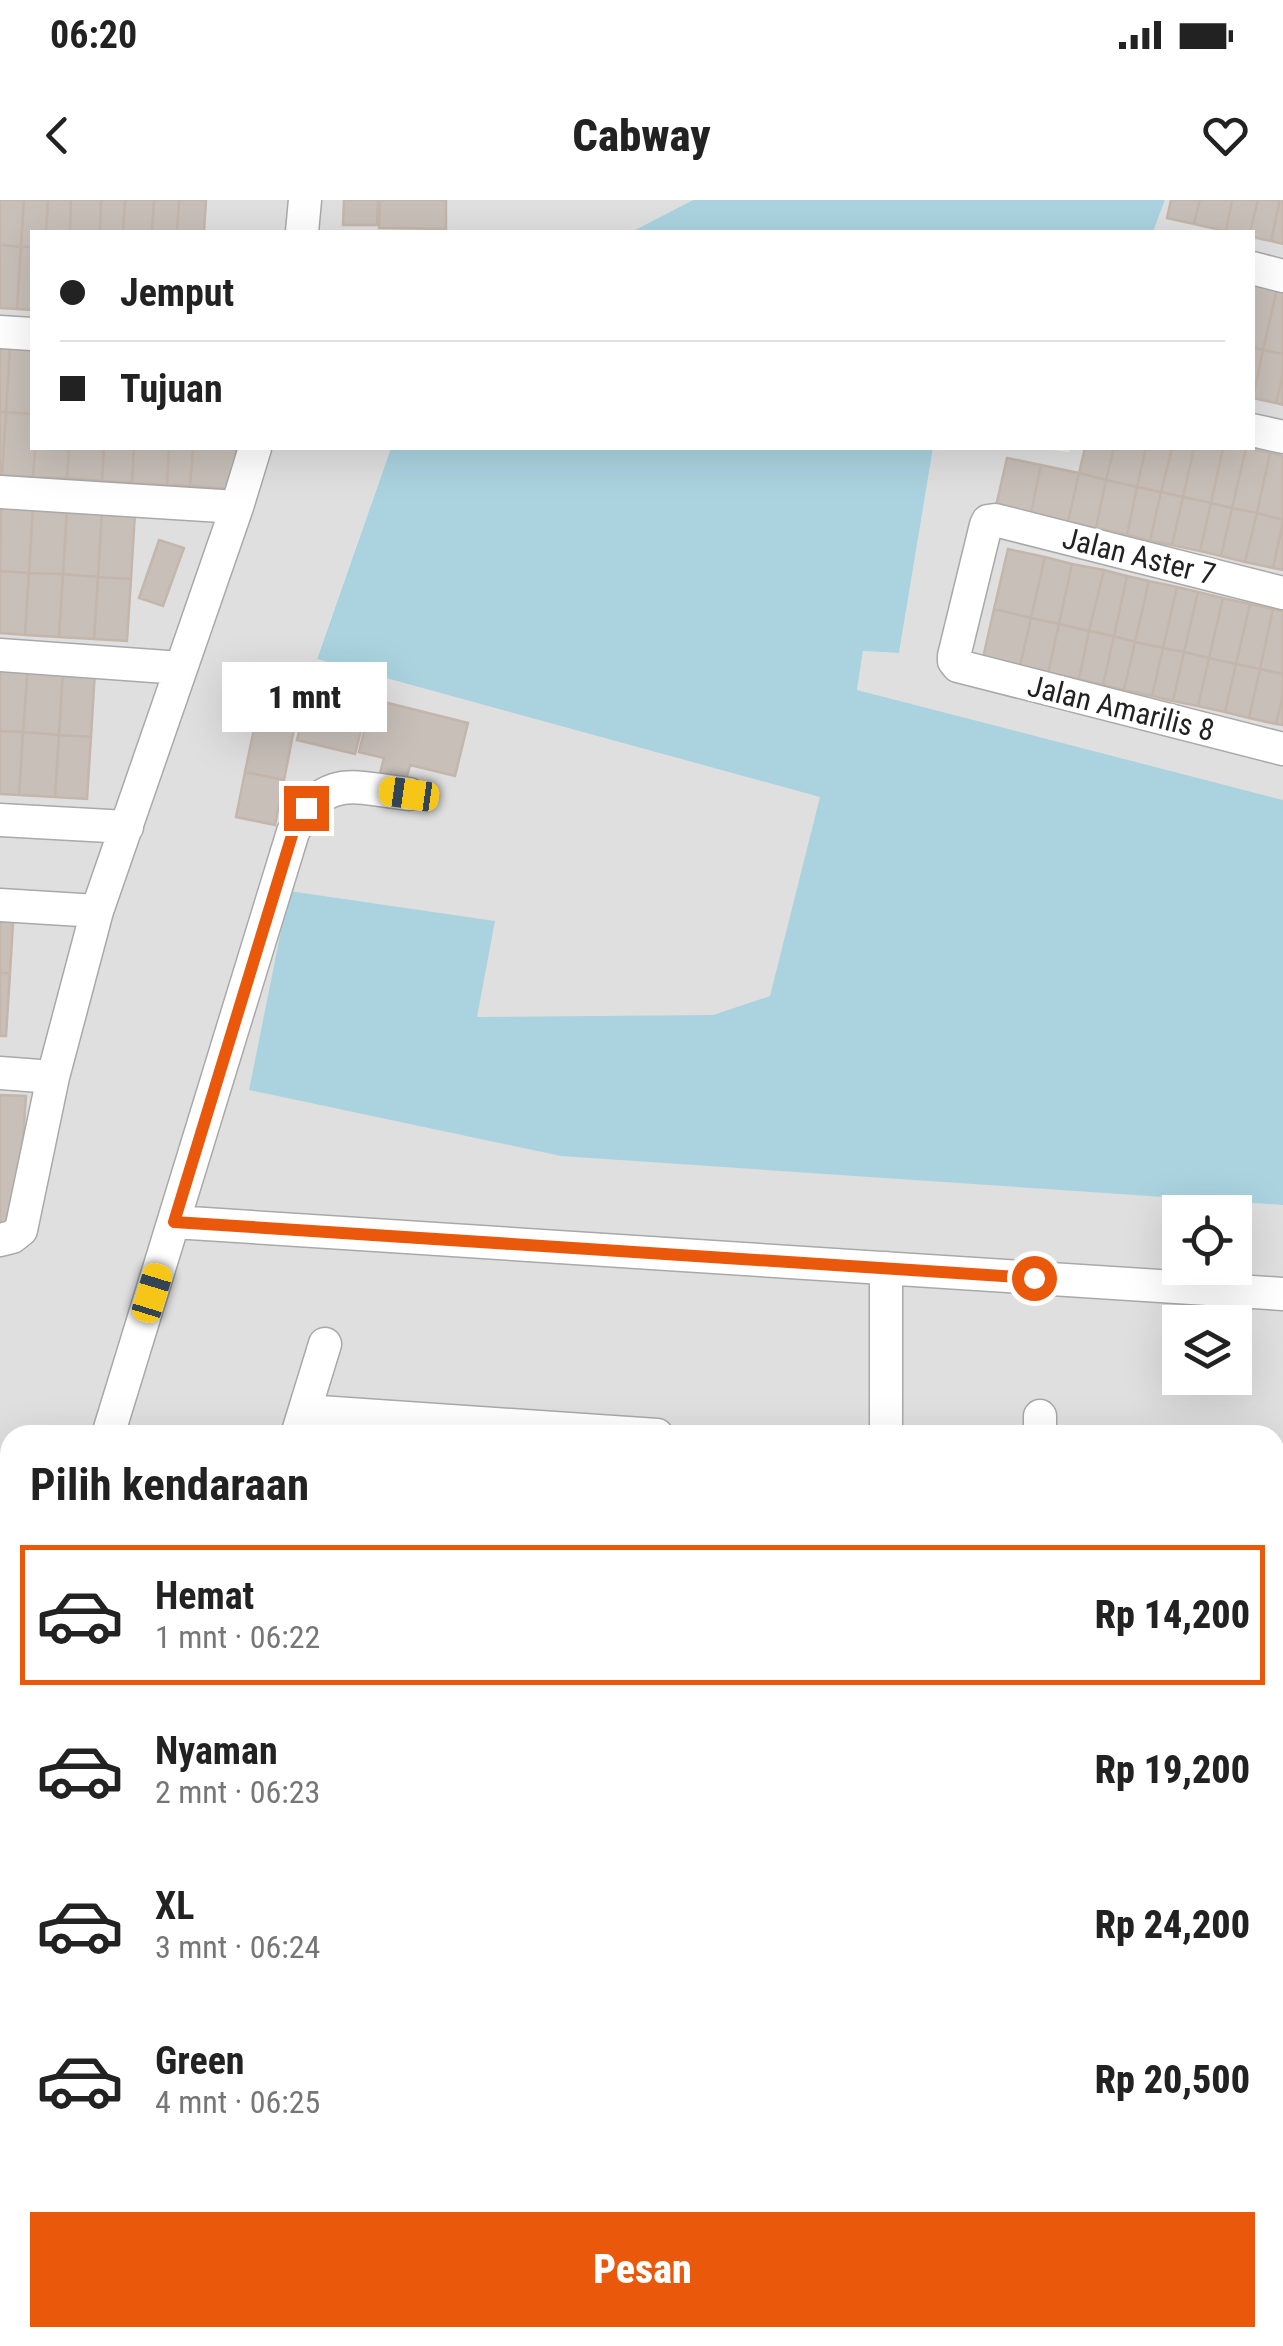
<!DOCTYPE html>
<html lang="id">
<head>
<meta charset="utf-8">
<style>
	body { margin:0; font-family:"Roboto Condensed",sans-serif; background:#f2f2f2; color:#222; height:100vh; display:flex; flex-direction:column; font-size:38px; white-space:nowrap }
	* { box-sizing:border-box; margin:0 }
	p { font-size:32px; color:#767676 }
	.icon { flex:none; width:55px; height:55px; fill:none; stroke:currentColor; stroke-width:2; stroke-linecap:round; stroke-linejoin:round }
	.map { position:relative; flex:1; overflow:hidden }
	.panel { position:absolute; left:0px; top:1225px; width:1285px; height:922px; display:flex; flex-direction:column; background:#fff; border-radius:30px 30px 0 0; box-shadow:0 10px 40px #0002 }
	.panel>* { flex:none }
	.top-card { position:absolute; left:30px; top:30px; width:1225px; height:220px; border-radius:0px; box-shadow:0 10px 40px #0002; display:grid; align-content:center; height:220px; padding:0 30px; background:#fff }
	.buttons { position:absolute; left:1162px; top:995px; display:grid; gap:20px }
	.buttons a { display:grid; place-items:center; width:90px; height:90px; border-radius:0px; background:#fff; box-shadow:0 10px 40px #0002; font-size:50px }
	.end { position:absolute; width:45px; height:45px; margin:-22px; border:12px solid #ea580c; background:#fff; box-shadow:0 0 0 5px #fff }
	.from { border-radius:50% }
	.bubble { position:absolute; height:70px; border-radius:0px; background:#fff; box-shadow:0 10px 40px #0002; font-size:32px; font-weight:800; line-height:70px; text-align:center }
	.car { position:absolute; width:30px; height:60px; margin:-30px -15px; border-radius:12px; box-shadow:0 0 8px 2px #0007; background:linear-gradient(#f5c518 24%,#345 0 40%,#f5c518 0 76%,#345 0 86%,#f5c518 0) }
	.top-card b { display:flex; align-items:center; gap:35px; height:95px; font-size:38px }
	.top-card b+b { border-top:2px solid #e0e0e0 }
	.top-card i { width:25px; height:25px; background:#222 }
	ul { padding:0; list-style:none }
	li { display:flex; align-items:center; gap:30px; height:140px; margin:0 20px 15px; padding:0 10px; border:5px solid transparent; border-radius:0px }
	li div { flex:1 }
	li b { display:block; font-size:38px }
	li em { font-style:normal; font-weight:800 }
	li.active { border-color:#ea580c }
	li>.icon { width:90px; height:90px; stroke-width:1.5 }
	h2 { padding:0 30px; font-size:45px; line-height:120px }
	.primary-button { display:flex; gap:20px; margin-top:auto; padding:20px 30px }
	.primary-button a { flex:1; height:115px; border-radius:0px; background:#ea580c; color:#fff; font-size:40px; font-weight:800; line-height:115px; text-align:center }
	.status { display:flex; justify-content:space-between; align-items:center; height:70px; padding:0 50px; background:#fff; direction:ltr }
	.status svg { height:28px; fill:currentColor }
	header { display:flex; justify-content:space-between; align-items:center; height:130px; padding:0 30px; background:#fff; font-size:45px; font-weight:800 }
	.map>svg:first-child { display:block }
	.residential { fill:#e0dfdf; fill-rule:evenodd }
	.water { fill:#aad3df }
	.building { fill:#c7bfb8; stroke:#c4b6ab; stroke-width:2.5 }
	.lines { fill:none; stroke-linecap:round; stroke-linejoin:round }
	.street-casing { stroke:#a9a9a9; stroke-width:35 }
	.street { stroke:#fff; stroke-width:32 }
	.route { stroke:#ea580c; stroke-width:12 }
	.labels { text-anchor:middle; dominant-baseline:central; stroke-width:9; stroke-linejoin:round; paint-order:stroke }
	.street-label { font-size:30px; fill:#222; stroke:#fff }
</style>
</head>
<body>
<div class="status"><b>06:20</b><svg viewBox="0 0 49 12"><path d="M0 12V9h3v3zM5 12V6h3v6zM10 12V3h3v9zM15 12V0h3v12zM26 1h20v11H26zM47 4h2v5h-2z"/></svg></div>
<header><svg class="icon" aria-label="back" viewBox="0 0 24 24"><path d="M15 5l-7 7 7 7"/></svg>Cabway<svg class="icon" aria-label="heart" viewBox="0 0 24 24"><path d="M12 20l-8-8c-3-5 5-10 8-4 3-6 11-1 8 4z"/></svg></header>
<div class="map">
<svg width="1283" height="2146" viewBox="0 0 1283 2146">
	<rect width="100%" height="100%" fill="#f2efe9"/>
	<path class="residential" d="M 0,0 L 693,0 L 631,32 L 32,32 L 32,248 L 391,248 L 317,458 L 857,490 L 863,451 L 899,453 L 933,248 L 1036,248 L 1069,252 L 1071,248 L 1252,248 L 1252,32 L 1153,32 L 1165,0 L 1283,0 L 1283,2146 L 0,2146 ZM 1180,1012 L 1235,1012 L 1235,1068 L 1180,1068 ZM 1180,1122 L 1235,1122 L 1235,1178 L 1180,1178 ZM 10,1235 L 1275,1235 L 1275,2138 L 10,2138 Z"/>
	<path class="water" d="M 693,0 L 1165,0 L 1153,32 L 631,32 Z
		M 391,248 L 933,248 L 899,453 L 863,451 L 857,490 L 1283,600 L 1283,1005 L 561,956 L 249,890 L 289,691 L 495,721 L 477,817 L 713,815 L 770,796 L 820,597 L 317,459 Z"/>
	<path class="building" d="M 0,0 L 24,0 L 21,47 L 0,45 Z
		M 24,0 L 48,0 L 46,32 L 32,32 L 32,47 L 21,47 Z
		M 48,0 L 71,0 L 70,32 L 46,32 Z
		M 71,0 L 101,0 L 100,32 L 70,32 Z
		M 101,0 L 125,0 L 123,32 L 100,32 Z
		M 125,0 L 154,0 L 152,32 L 123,32 Z
		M 154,0 L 179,0 L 177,32 L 152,32 Z
		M 179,0 L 206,0 L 204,32 L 177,32 Z
		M 344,0 L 378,0 L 377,25 L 343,25 Z
		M 380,0 L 446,0 L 446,29 L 379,28 Z
		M 1171,0 L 1200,0 L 1194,24 L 1167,18 Z
		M 1200,0 L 1232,0 L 1226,31 L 1194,24 Z
		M 1232,0 L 1258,0 L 1250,32 L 1226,31 Z
		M 1258,0 L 1280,0 L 1271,41 L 1252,37 L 1252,32 L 1250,32 Z
		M 1280,0 L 1283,0 L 1283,44 L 1271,41 Z
		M 0,45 L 21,47 L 17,109 L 0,108 Z
		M 21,47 L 32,47 L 32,110 L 17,109 Z
		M 1252,84 L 1277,89 L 1263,150 L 1252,147 Z
		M 1277,89 L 1283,91 L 1283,154 L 1263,150 Z
		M 0,145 L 10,146 L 6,212 L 0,212 Z
		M 10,146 L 32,148 L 32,214 L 6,212 Z
		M 1252,147 L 1263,150 L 1253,198 L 1252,198 Z
		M 1263,150 L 1283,154 L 1283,173 L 1276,203 L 1253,198 Z
		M 1283,173 L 1283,205 L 1276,203 Z
		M 0,212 L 6,212 L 2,275 L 0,274 Z
		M 6,212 L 32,214 L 32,248 L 35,248 L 33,277 L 2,275 Z
		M 35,248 L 69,248 L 67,278 L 33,277 Z
		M 69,248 L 104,248 L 102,281 L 67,278 Z
		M 104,248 L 134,248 L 132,283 L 102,281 Z
		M 134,248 L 169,248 L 167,285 L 132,283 Z
		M 169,248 L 193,248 L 190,286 L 167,285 Z
		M 193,248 L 236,248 L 233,289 L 190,286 Z
		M 1085,248 L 1114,248 L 1106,280 L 1079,273 Z
		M 1114,248 L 1146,248 L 1137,287 L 1106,280 Z
		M 1146,248 L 1172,248 L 1161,292 L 1137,287 Z
		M 1172,248 L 1194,248 L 1183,297 L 1161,292 Z
		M 1194,248 L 1223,248 L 1211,303 L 1183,297 Z
		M 1223,248 L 1246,248 L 1232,308 L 1211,303 Z
		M 1246,248 L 1270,253 L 1257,313 L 1232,308 Z
		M 1270,253 L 1283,256 L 1283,320 L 1257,313 Z
		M 1007,258 L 1041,265 L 1031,313 L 996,306 Z
		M 1041,265 L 1079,273 L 1068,322 L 1031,313 Z
		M 1079,273 L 1106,280 L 1096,328 L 1068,322 Z
		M 1106,280 L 1137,287 L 1127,335 L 1096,328 Z
		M 1137,287 L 1161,292 L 1150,341 L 1127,335 Z
		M 1161,292 L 1183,297 L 1172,345 L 1150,341 Z
		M 1183,297 L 1211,303 L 1200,351 L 1172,345 Z
		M 1211,303 L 1232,308 L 1221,356 L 1200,351 Z
		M 1,304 L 33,306 L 29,373 L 0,371 Z
		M 33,306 L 67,308 L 63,374 L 29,373 Z
		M 67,308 L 102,311 L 98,377 L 63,374 Z
		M 1232,308 L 1257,313 L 1245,362 L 1221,356 Z
		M 102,311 L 135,312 L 131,379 L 98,377 Z
		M 1257,313 L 1283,320 L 1273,368 L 1245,362 Z
		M 1283,323 L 1283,370 L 1273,368 Z
		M 159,340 L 184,348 L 163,406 L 139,398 Z
		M 1008,349 L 1045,357 L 1031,418 L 994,409 Z
		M 1045,357 L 1072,364 L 1059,424 L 1031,418 Z
		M 1072,364 L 1104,370 L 1089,431 L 1059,424 Z
		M 1104,370 L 1127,376 L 1114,436 L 1089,431 Z
		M 0,371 L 29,373 L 25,435 L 0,433 Z
		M 29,373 L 63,374 L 59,437 L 25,435 Z
		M 63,374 L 98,377 L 94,439 L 59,437 Z
		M 1127,376 L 1149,381 L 1135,442 L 1114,436 Z
		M 98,377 L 131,379 L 127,441 L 94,439 Z
		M 1149,381 L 1177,387 L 1163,448 L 1135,442 Z
		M 1177,387 L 1198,392 L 1184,452 L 1163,448 Z
		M 1198,392 L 1223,398 L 1209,458 L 1184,452 Z
		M 1223,398 L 1250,404 L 1236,464 L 1209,458 Z
		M 1250,404 L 1273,409 L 1260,469 L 1236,464 Z
		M 994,409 L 1031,418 L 1020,466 L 983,458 Z
		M 1273,409 L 1283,411 L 1283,474 L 1260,469 Z
		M 1031,418 L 1059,424 L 1048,473 L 1020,466 Z
		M 1059,424 L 1089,431 L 1079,479 L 1048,473 Z
		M 1089,431 L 1114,436 L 1103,485 L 1079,479 Z
		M 1114,436 L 1135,442 L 1124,490 L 1103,485 Z
		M 1135,442 L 1163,448 L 1152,496 L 1124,490 Z
		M 1163,448 L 1184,452 L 1173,501 L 1152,496 Z
		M 1184,452 L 1209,458 L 1198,506 L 1173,501 Z
		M 1209,458 L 1236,464 L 1225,512 L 1198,506 Z
		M 1236,464 L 1260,469 L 1249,518 L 1225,512 Z
		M 0,465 L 28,466 L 23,532 L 0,531 Z
		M 28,466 L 63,469 L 59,535 L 23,532 Z
		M 63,469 L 95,470 L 91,537 L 59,535 Z
		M 1260,469 L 1283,474 L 1283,494 L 1276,524 L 1249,518 Z
		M 266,472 L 304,479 L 284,580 L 245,572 Z
		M 312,478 L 371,492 L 355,554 L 297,540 Z
		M 1283,494 L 1283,525 L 1276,524 Z
		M 372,499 L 468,523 L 455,576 L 410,565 L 406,580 L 380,573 L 384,558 L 359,552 Z
		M 0,531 L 23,532 L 19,595 L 0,594 Z
		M 23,532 L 59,535 L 55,597 L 19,595 Z
		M 59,535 L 91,537 L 87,599 L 55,597 Z
		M 245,572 L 284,580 L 275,625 L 236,617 Z
		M 0,706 L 14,707 L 10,773 L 0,773 Z
		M 0,773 L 10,773 L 6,836 L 0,836 Z
		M 0,895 L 26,896 L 17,1025 L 0,1024 Z
		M 1275,1607 L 1283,1607 L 1283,1640 L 1275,1640 Z
		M 1275,1659 L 1283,1659 L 1283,1692 L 1275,1692 Z
		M 0,1754 L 10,1759 L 10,1792 L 0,1786 Z
		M 0,1792 L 10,1797 L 10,1828 L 0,1822 Z
		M 0,1846 L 5,1846 L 5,1871 L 0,1872 Z
		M 0,1878 L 7,1878 L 8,1904 L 0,1904 Z
		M 0,1913 L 8,1913 L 8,1943 L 0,1943 Z
		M 0,1951 L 10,1951 L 10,1989 L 0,1990 Z
		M 2,2121 L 10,2121 L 10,2138 L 56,2138 L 56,2146 L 2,2146 Z
		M 67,2138 L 94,2138 L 94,2146 L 67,2146 Z
		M 97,2138 L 136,2138 L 136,2146 L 97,2146 Z
		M 138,2138 L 172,2138 L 172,2146 L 138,2146 Z
		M 174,2138 L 208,2138 L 208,2146 L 174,2146 Z
		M 209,2138 L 244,2138 L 244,2146 L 209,2146 Z
		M 245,2138 L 280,2138 L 280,2146 L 246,2146 Z
		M 282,2138 L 316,2138 L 316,2146 L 282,2146 Z
		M 318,2138 L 352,2138 L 352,2146 L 318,2146 Z
		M 353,2138 L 388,2138 L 388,2146 L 353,2146 Z
		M 390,2138 L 424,2138 L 424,2146 L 390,2146 Z
		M 425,2138 L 460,2138 L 460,2146 L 425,2146 Z
		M 462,2138 L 496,2138 L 496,2146 L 462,2146 Z
		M 497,2138 L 532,2138 L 532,2146 L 497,2146 Z
		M 534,2138 L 568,2138 L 568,2146 L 534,2146 Z
		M 569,2138 L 604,2138 L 604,2146 L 569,2146 Z
		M 605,2138 L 640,2138 L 640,2146 L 605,2146 Z
		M 645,2138 L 672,2138 L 672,2146 L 645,2146 Z"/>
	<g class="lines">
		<g class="street-casing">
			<path id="street" d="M 302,32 L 305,0
				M 1252,68 L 1283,76
				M 0,132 L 32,134
				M 1252,230 L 1283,237
				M 0,292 L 237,307
				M 1283,393 L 995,320 L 988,321 L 986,325 L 954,456 L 954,461 L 958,466 L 1283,549
				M 0,455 L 181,468
				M 0,620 L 127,627
				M 0,705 L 97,711
				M 0,873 L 53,877
				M 174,1022 L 1283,1094
				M 0,1040 L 12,1037 L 21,1030 L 53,877 L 97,711 L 237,307 L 255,248
				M 886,1068 L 886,1235
				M 305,1211 L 657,1235
				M 108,1235 L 293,632 C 325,573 351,587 409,594
				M 297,1235 L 325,1144
				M 1040,1235 L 1040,1216
				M 1275,1276 L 1283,1277
				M 0,1358 L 7,1359
				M 1275,1560 L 1283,1560
				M 0,1593 L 10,1559
				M 1275,1713 L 1283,1713
				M 1275,1871 L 1283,1872
				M 0,2065 L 10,2065
				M 1275,2072 L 1283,2072
				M 703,2138 L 703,2146"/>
		</g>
		<use href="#street" class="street"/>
	</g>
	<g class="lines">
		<path class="route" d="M 306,608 L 293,632 L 174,1022 L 1034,1078"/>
	</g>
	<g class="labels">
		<g class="street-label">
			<text transform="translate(1139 356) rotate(14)">Jalan Aster 7</text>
			<text transform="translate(1121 508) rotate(14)">Jalan Amarilis 8</text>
		</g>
	</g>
</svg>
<div class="buttons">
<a><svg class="icon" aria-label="locate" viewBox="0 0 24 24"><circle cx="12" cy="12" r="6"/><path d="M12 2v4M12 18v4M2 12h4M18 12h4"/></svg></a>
<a><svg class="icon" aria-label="layers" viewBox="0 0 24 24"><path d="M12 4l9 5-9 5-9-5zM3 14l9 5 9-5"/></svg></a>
</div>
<i class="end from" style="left:1034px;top:1078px"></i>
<i class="end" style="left:306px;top:608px"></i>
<div class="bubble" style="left:222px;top:462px;width:165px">1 mnt</div>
<i class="car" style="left:409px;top:594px;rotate:278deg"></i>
<i class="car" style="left:152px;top:1093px;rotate:17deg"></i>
<div class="top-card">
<b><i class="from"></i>Jemput</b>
<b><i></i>Tujuan</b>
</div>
<section class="panel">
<h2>Pilih kendaraan</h2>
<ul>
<li class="active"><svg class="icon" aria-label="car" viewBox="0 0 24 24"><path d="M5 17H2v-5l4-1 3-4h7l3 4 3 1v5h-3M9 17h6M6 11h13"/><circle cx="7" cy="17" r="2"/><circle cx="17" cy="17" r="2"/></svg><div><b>Hemat</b><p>1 mnt · 06:22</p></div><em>Rp 14,200</em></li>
<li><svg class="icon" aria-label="car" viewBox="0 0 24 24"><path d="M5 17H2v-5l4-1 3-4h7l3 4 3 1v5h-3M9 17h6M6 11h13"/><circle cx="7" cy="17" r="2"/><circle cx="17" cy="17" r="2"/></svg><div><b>Nyaman</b><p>2 mnt · 06:23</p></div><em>Rp 19,200</em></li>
<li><svg class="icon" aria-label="car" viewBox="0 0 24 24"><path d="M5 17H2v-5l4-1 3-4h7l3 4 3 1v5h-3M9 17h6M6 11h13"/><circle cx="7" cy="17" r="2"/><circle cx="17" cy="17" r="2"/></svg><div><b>XL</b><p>3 mnt · 06:24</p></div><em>Rp 24,200</em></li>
<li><svg class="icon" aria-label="car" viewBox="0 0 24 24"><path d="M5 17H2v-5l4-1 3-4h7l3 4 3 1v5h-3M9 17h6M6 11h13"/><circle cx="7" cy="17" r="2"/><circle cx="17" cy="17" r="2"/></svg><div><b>Green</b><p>4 mnt · 06:25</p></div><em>Rp 20,500</em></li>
</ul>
<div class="primary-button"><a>Pesan</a></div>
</section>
</div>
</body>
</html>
